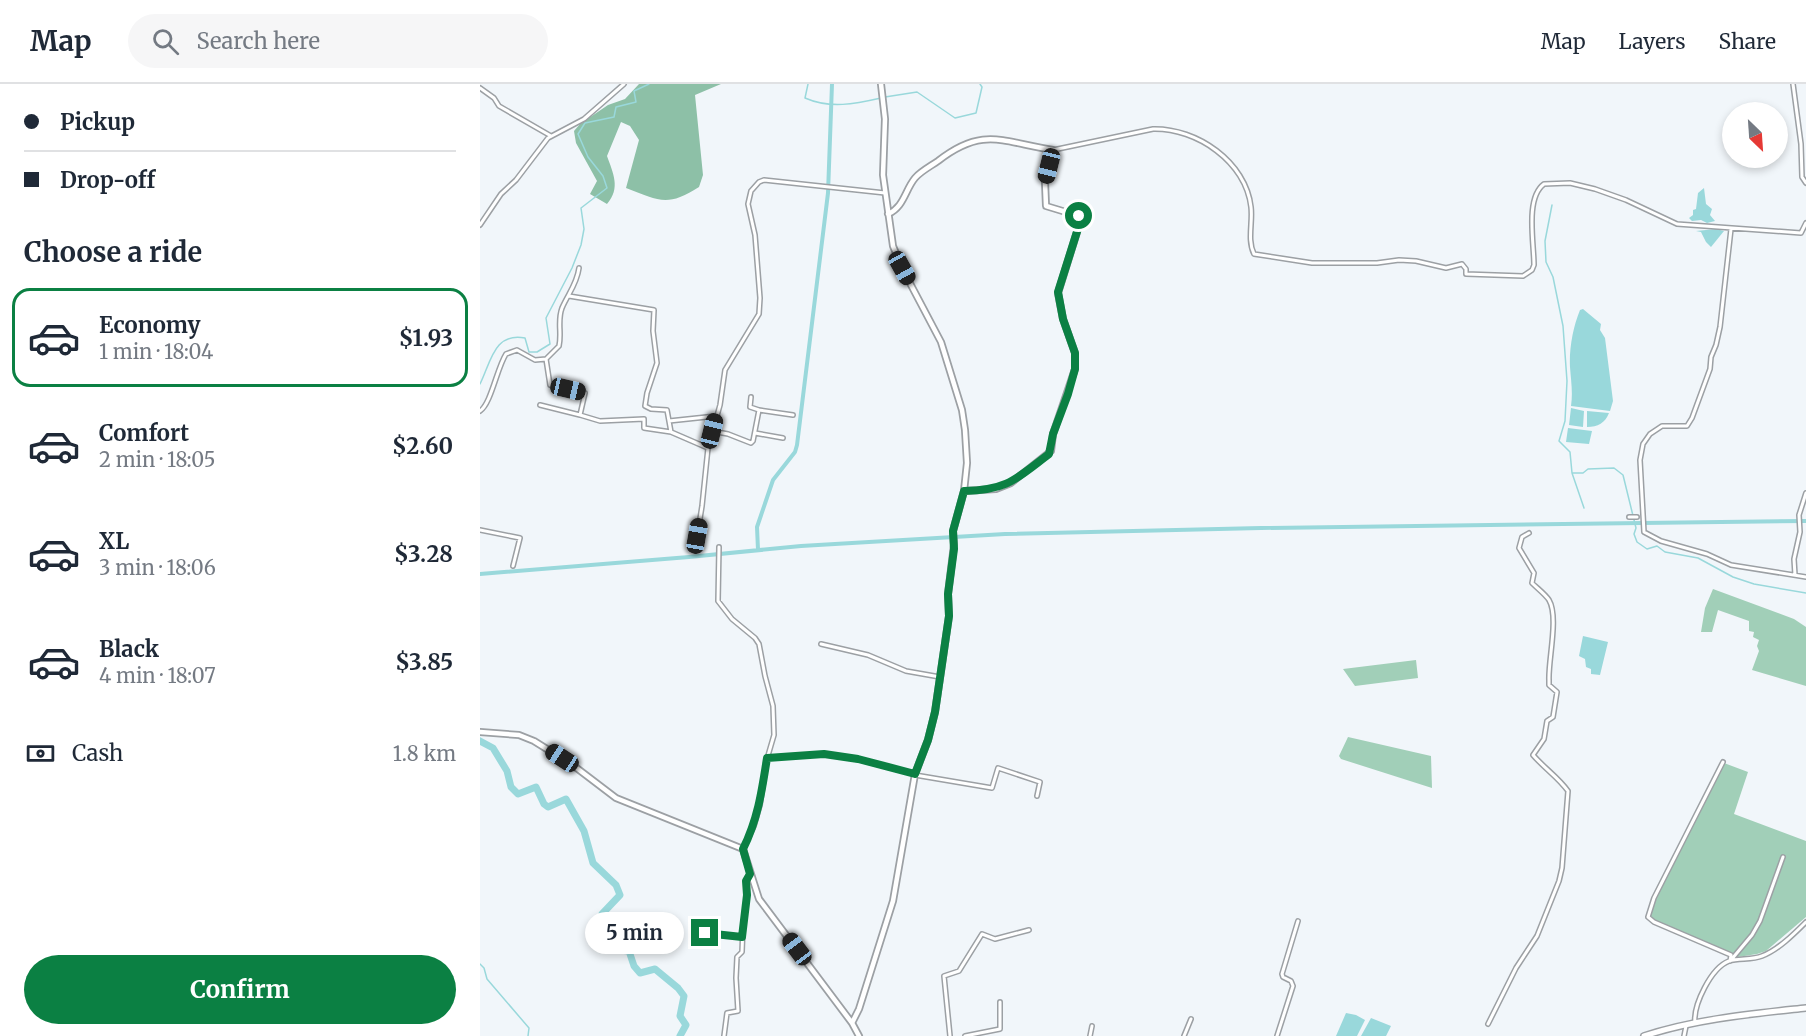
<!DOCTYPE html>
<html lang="en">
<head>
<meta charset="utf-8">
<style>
	body { margin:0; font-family:Merriweather,serif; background:#f6f6f7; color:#1f2937; height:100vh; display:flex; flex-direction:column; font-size:22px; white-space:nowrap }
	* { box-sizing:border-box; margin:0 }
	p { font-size:20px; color:#747a83 }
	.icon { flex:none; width:33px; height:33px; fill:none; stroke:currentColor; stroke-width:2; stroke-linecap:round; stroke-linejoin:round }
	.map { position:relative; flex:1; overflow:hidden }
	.panel { display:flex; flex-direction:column; background:#fff; width:480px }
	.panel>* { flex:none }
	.top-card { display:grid; align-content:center; height:132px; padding:0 24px; background:#fff }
	.needle { width:39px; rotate:155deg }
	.buttons { position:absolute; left:1242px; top:18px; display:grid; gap:12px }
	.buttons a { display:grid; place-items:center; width:66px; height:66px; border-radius:50%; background:#fff; box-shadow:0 3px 9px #0003; font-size:30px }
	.end { position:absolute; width:27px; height:27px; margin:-14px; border:8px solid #0b8043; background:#fff; box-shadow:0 0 0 3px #fff }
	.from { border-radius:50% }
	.bubble { position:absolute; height:42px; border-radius:21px; background:#fff; box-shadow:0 3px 9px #0003; font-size:20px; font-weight:700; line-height:42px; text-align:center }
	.car { position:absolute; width:18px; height:36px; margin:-18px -9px; border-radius:8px; box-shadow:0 0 4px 2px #0007; background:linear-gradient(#222 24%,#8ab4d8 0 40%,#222 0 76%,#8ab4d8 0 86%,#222 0) }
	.top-card b { display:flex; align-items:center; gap:21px; height:57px; font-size:22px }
	.top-card b+b { border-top:2px solid #e0e1e3 }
	.top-card i { width:15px; height:15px; background:#1f2937 }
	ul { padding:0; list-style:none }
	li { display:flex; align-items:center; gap:18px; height:99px; margin:0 12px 9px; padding:0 12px; border:3px solid transparent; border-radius:18px }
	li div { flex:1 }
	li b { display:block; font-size:22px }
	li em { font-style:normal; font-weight:700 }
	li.active { border-color:#0b8043 }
	li>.icon { width:54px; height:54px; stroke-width:1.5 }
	h2 { padding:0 24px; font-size:27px; line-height:72px }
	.pay { display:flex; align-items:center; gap:15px; height:66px; padding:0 24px; font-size:22px }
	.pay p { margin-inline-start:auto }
	.primary-button { display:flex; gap:12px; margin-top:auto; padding:12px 24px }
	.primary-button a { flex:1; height:69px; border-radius:36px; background:#0b8043; color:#fff; font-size:24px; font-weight:700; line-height:69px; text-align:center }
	header { display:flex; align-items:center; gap:36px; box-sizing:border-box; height:84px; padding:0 30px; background:#fff; border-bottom:2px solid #e0e1e3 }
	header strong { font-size:28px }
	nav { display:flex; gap:33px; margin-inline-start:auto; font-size:21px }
	.search { width:420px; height:54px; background:#f6f6f7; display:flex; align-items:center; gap:15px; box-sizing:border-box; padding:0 21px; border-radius:33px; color:#747a83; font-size:22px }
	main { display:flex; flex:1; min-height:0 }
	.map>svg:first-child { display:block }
	.green { fill:#a1cfb8 }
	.forest { fill:#8dc0a7 }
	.water { fill:#99d8db }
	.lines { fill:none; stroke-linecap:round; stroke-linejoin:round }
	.stream { stroke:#99d8db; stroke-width:1.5 }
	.canal { stroke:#99d8db; stroke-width:4 }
	.river { stroke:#99d8db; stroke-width:7 }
	.street-casing { stroke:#9ca0a4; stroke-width:6 }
	.secondary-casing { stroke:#9ca0a4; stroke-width:8 }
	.highway-casing { stroke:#9ca0a4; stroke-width:8 }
	.street { stroke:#fff; stroke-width:3 }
	.secondary { stroke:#fff; stroke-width:4.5 }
	.highway { stroke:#fff; stroke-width:5 }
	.route { stroke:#0b8043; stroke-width:8 }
</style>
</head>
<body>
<header>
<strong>Map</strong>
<div class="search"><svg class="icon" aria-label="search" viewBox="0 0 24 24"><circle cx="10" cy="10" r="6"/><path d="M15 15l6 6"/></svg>Search here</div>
<nav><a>Map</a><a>Layers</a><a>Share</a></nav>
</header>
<main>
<section class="panel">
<div class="top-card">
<b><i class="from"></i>Pickup</b>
<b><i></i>Drop-off</b>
</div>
<h2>Choose a ride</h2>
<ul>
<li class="active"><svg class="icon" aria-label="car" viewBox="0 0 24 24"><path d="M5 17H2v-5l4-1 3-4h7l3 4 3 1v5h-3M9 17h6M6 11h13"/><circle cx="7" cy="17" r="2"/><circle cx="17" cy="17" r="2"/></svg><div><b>Economy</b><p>1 min · 18:04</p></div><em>$1.93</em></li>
<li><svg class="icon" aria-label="car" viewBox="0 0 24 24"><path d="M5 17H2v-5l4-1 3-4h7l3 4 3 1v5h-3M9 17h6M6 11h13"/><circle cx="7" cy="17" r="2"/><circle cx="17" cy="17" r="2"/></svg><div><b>Comfort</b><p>2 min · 18:05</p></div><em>$2.60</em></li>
<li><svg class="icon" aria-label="car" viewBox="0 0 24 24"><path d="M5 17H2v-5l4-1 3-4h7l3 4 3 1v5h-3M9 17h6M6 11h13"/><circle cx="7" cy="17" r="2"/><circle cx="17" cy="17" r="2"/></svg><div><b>XL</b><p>3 min · 18:06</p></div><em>$3.28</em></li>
<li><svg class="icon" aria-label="car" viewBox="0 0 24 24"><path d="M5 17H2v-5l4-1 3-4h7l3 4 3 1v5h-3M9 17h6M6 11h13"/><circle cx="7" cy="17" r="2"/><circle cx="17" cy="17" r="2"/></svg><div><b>Black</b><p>4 min · 18:07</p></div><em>$3.85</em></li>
</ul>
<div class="pay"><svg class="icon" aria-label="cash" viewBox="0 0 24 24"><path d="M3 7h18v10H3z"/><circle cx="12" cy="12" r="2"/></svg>Cash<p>1.8 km</p></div>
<div class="primary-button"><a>Confirm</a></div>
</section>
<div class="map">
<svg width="1326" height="952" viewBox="0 0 1326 952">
	<rect width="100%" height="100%" fill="#f1f6fa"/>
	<path class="green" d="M 1233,505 L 1314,535 L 1326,543 L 1326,602 L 1272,586 L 1279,567 L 1277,562 L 1279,556 L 1273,553 L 1274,548 L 1269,547 L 1269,537 L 1238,526 L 1232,548 L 1221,548 L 1225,524 Z
		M 936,576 L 938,594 L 875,602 L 863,585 Z
		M 868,653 L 951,672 L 952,704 L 861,675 L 859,672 Z
		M 1244,679 L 1268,688 L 1254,730 L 1326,757 L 1326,833 L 1286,867 L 1277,870 L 1258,873 L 1176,838 L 1171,834 L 1170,830 L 1180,806 Z"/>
	<path class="forest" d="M 159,0 L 241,0 L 215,11 L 223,91 L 219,103 C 186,124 179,116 146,104 L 159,56 L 150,42 L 141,38 L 127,72 C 133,89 141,104 127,120 L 110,110 L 117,97 L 96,59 L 94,47 L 100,40 L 128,21 L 145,15 Z"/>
	<path class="water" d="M 1224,104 L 1226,120 L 1232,125 L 1230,131 L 1235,137 L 1227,139 L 1221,136 L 1212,137 L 1209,134 L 1213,131 L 1213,126 L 1216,125 L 1218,109 Z
		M 1236,145 L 1244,147 L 1231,163 L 1226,158 L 1221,148 L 1216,147 Z
		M 1103,225 L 1121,240 L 1120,246 L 1125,254 L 1133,317 L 1130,327 L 1091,322 C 1093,308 1091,297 1090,283 C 1089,265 1093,243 1100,226 Z
		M 1091,324 L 1104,327 L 1103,343 L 1089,341 Z
		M 1107,327 L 1129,329 C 1125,339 1118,343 1107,343 Z
		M 1088,344 L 1112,347 L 1109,360 L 1086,358 Z
		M 1103,552 L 1128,558 L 1120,591 L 1111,590 L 1111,585 L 1106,583 L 1105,575 L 1099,572 Z
		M 866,929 L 876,931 L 885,936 L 877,952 L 856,952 Z
		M 891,934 L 911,942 L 906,952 L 881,952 Z"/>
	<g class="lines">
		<path class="stream" d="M 328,0 L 325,14 C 350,25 375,20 401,14
			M 405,13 L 437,8 L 475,34 L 496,29 L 502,3 L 500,0
			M 1072,121 L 1065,157 L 1066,178 L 1073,193 L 1083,242 L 1087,297 L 1085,337 L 1079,357 L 1090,368 L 1092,389 L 1104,424
			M 0,300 C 11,278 14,248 45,254 L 49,268 L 57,268 L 70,260 L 66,234 L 92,184 L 101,161 L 104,145 L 101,124 L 127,104 L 123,92 L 108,73 L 98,50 L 105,39 L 134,33 L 136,23 L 156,18 L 154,7 L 169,0
			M 1093,389 L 1103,389 L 1108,385 L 1134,384 L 1143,391 L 1156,444 L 1154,450 L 1157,458 L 1167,465 L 1177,462 L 1185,468 L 1218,474 L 1253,493 L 1274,500 L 1326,509
			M 0,880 L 4,884 L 7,895 L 49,944 L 48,952"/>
		<path class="canal" d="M 278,466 L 277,443 L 293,396 L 315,368 L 317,361 L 348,109 L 352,0
			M 0,490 L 209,473 L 321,462 L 525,450 L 781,444 L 1326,437"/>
		<path class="river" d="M 0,657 L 13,664 L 27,687 L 31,703 L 38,710 L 56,703 L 64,720 L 68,723 L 86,715 L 104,747 L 113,779 L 136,801 L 140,811 L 122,830 L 128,845 L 127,860 L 139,866 L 149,867 L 154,882 L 160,889 L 175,885 L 198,904 L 204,912 L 200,932 L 206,941 L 200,952"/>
		<g class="street-casing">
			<path id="street" d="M 1313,0 L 1321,60 L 1322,93 L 1326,99
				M 0,4 L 14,14 L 19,22 L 71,52
				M 573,66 L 673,45 C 717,44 766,78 771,123 C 773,138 767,156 774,170 L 832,179 L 897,179 L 919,176 L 936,177 L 966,184 L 982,180 L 986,185 L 986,190 L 1043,192 L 1052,186 L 1054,181 C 1054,159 1045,114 1064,100 L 1090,99 L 1115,105 L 1146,116 L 1197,140 L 1321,149 L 1326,139
				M 0,141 L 21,110 L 36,96 L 68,54 L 104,35 L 144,0
				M 1251,145 L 1240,243 L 1236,261 L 1231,273 L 1230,285 L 1212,334 L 1207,342 L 1182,342 L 1170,350 L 1163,360 L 1160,376 L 1164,448 L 1181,457 L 1227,470 L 1251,481 L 1326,493
				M 99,184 C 97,200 88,210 82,224 C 77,237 82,249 79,262 L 66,275 L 70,301 L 105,309 L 100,331 L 120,337 L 164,335 L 164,344 L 191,348
				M 89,212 L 174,226 L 173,247 L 177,279 L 167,309 L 165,322 L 171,325 L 187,326 L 191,348 L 228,364
				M 271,313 L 270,323 L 279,326
				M 60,321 L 100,331
				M 0,327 C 11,320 17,284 26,270 L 37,266 L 55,276 L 66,275
				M 189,337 L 236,332
				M 232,347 L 248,350 L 271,359 L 273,357 L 279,326 L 313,331
				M 275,349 L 303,354
				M 1149,433 L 1157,433
				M 0,446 L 40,454 L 33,482
				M 239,463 L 238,517 L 252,535 L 275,554 L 279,560 L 285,592 L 293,622 L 294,651 L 287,675 L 280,721 L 274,742 L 263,765
				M 215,466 L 222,422 L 228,364 L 240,321 L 245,286 L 279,230 L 280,214 L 275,151 L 268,120 L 271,107 L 279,98 L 284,96 L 405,109
				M 1315,491 L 1314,475 L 1320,448 L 1319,431 L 1326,409
				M 341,560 L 388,571 L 426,587 L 460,593
				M 287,674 L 344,670 L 377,675 L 435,690
				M 1243,678 L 1174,814 L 1168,833 L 1174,838 L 1251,871 L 1250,877
				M 435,691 L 512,704 L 518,684 L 560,698 L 557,712
				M 219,853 L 225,849 L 263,853
				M 1251,876 L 1272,851 L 1280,837 L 1303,773
				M 1215,939 C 1213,921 1231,884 1249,877 C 1259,874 1272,876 1282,872 C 1298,866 1314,850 1326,838
				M 1008,940 L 1036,884 L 1057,852 L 1079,797 L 1082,784 L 1088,707 C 1078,693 1064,684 1053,671 L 1064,655 L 1067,637 L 1073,633 L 1077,608 L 1069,601 L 1069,596 C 1068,576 1079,533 1069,516 C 1065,510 1058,505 1052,499 L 1054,489 L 1039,464 L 1042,453 L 1049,449
				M 244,952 L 247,929 L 258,927 L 256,894 L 257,873 L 262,868 L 263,842 L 267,811 L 266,797 L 270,790
				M 470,952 L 464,892 L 479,887 L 502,850 L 515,855 L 549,846
				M 485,952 L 520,945 L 520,918
				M 610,952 L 612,942
				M 704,952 L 711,935
				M 797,952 L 813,902 L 811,897 L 803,893 L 802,890 L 818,837
				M 1204,952 L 1206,942"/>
		</g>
		<g class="secondary-casing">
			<path id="secondary" d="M 408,130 C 424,123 425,106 435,94 C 441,87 451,82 458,77 C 503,42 522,58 573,66 L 565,98 L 566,122 L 599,132 L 601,135 L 578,209 L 583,235 L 595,269 L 595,285 L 573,350 L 571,367 L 531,399 L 516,405 L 484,407
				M 0,648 L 39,651 L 54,657 L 94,682 L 136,714 L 263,765 L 279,815 L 372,939
				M 379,952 L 372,939 L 379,925 L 413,817 L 435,690 L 448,656 L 455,628 L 469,532 L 468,510 L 474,461 L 473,447 L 484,407 L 487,379 L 485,346 L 482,326 L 461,258 L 422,184 L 413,162 L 403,91 L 405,35 L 401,0"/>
		</g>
		<g class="highway-casing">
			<path id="highway" d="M 1164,952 C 1216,935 1271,930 1326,924"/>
		</g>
		<use href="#street" class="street"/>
		<use href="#secondary" class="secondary"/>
		<use href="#highway" class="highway"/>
	</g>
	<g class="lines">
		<path class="route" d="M 225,849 L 262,853 L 267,811 L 266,797 L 270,790 L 263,765 C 278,735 282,706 287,674 L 344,670 L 378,675 L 435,690 L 448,656 L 455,628 L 469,532 L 468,510 L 474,465 L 473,447 L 484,407 C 528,406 536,395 569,370 L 573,350 L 588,310 L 595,285 L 595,269 L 583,235 L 578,208 L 601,135 L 599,132"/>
	</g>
</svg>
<div class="buttons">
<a><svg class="needle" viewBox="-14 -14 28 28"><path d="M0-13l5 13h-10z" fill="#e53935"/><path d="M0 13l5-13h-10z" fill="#747a83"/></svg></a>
</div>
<i class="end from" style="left:599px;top:132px"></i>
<i class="end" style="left:225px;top:849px"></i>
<div class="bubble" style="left:105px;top:828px;width:99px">5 min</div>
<i class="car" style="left:569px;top:82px;rotate:194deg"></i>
<i class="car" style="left:422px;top:184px;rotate:151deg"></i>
<i class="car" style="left:88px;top:305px;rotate:103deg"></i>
<i class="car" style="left:232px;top:347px;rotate:14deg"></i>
<i class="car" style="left:217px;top:452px;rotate:10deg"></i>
<i class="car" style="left:82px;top:674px;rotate:303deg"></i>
<i class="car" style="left:317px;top:865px;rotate:323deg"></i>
</div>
</main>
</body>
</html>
